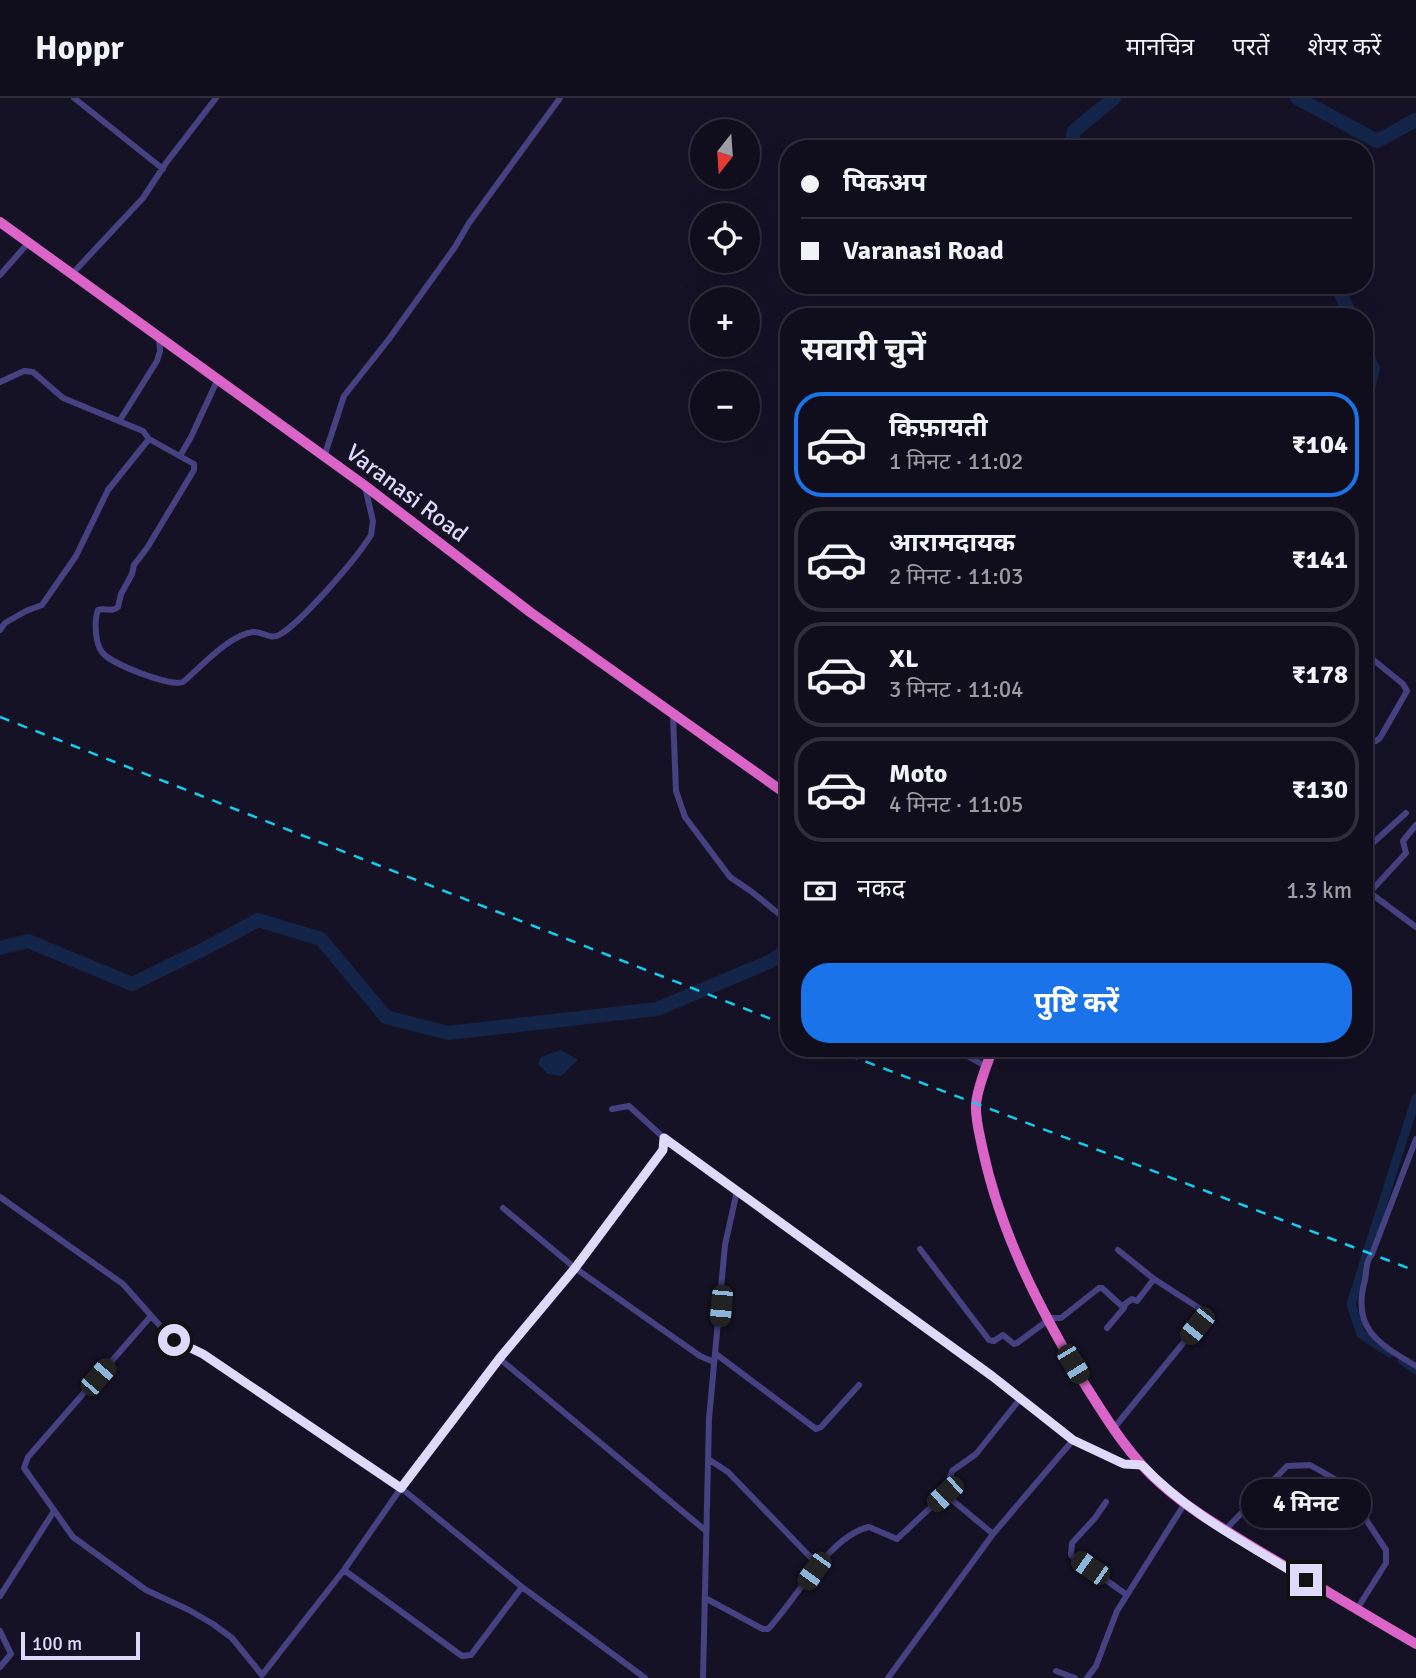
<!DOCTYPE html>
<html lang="hi">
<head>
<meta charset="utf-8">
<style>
	body { margin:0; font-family:Signika,"Noto Sans Devanagari",sans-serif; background:#191725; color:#f1f3f6; height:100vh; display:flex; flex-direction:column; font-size:26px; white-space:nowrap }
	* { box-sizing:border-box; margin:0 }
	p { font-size:23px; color:#9c9ca3 }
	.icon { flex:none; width:38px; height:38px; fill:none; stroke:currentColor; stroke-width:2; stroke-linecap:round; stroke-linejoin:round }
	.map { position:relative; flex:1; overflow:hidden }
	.details { position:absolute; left:780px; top:210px; width:593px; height:749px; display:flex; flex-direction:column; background:#100e1c; border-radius:28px; box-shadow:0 7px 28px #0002,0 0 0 2px #302e3b }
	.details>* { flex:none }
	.top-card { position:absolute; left:780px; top:42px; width:593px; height:154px; border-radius:28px; box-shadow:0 7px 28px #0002,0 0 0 2px #302e3b; display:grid; align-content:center; height:154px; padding:0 21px; background:#100e1c }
	.needle { width:46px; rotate:197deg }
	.tools { position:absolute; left:690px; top:21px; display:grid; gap:14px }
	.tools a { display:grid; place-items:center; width:70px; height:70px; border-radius:50%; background:#100e1c; box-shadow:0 7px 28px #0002,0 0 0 2px #302e3b; font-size:35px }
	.scale { position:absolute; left:21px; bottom:18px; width:119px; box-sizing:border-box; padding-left:7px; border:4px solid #dfdafc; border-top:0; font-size:19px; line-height:24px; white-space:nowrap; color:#dfdafc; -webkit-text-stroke:5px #161226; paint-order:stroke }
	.end { position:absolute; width:32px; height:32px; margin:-16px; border:9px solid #dfdafc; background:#111; box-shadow:0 0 0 4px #111 }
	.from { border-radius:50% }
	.bubble { position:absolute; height:49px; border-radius:24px; background:#100e1c; box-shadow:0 7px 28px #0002,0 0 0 2px #302e3b; font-size:23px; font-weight:700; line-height:49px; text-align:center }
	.car { position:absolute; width:21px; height:42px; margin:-21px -10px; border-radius:9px; box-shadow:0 0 5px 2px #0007; background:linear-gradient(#222 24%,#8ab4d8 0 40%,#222 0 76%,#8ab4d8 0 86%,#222 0) }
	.top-card b { display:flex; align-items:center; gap:24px; height:66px; font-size:26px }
	.top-card b+b { border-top:2px solid #302e3b }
	.top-card i { width:18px; height:18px; background:#f1f3f6 }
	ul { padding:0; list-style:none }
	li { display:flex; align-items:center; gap:21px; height:105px; margin:0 14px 10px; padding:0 7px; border:4px solid #302e3b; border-radius:28px }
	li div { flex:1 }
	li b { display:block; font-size:26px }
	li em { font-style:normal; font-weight:700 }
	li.selected { border-color:#1a73e8 }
	li>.icon { width:63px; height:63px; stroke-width:1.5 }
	h2 { padding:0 21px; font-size:32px; line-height:84px }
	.pay { display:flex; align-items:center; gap:18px; height:77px; padding:0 21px; font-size:26px }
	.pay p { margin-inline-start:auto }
	.cta { display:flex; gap:14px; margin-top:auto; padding:14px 21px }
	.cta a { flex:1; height:80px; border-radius:28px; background:#1a73e8; color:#fff; font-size:28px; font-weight:700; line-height:80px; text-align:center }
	header { display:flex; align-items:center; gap:42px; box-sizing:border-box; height:98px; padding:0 35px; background:#100e1c; border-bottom:2px solid #302e3b }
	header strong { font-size:33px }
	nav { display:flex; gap:38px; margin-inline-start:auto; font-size:24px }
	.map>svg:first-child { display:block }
	.water { fill:#132549 }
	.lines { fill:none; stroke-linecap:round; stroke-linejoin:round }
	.canal { stroke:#132549; stroke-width:9 }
	.river { stroke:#132549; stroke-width:14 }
	.minor { stroke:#464181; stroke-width:6 }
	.trunk { stroke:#db64c8; stroke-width:10 }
	.rail { stroke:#16cdeb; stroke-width:2.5; stroke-dasharray:10 9; stroke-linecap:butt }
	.route { stroke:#dfdafc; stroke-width:9 }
	.labels { text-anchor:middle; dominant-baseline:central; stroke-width:7; stroke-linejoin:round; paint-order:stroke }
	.street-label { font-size:24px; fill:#dfdafc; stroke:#161226 }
</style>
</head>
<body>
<header>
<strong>Hoppr</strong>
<nav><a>मानचित्र</a><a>परतें</a><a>शेयर करें</a></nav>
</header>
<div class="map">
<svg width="1416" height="1580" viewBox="0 0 1416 1580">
	<rect width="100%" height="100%" fill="#161226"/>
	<path class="water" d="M 561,952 L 578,962 L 561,978 L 548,976 L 538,966 L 541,959 Z"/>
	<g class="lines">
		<path class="canal" d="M 1390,1255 L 1361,1236 L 1351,1206 L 1416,1000
			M 1402,1262 L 1416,1272"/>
		<path class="river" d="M 1297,0 L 1377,43 L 1416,22
			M 1071,51 L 1074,33 L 1114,0
			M 1337,187 L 1351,219
			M 1365,252 L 1373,271 L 1365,304
			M 0,850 L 28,843 L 132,886 L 208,849 L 258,822 L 321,841 L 386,919 L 448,935 L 657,911 L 769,864 L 789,851"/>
		<path class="minor" d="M 74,0 L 163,71
			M 72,176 L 143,100 L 166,65 L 216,0
			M 0,177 L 29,144
			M 0,284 L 24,273 L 33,274 L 63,300 L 143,333 L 149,341 L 194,366 L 194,372 L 147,450 L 134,467 L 132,476 L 121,496 L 118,509 C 112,515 105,509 98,512 C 94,522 95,545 102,554 C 110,566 171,589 183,584 C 201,569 229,537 253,534 C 262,533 270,542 279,537 C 301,525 357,460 371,437 L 373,423 L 365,389
			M 120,322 L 157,263 L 160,253 L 159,240
			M 180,358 L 191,339 L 217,283
			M 324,359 L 344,298 L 389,241 L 455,149 L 469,125 L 560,0
			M 0,532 L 5,525 L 26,513 L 42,507 L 76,458 L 108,392 L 149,341
			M 1365,555 L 1403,586 L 1407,593 L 1380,640 L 1376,643 L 1365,643
			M 673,617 L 676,693 L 685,719 L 730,779 L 752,794 L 789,824
			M 1365,752 L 1406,715
			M 1365,791 L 1416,829
			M 1370,794 L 1406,755 L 1403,743 L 1416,727
			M 953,950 L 987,969
			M 612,1011 L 629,1008 L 664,1040
			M 1416,1041 L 1372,1156 C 1365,1165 1367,1172 1365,1182 C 1351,1231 1379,1246 1416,1268
			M 0,1099 L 123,1186 L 170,1239 L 203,1256 L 401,1390 L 522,1489 L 645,1580
			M 503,1110 L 575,1170 L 700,1258 L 714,1264
			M 920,1151 L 989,1242 L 994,1243 L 1003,1237 L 1014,1246 L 1017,1245 L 1047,1223
			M 151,1218 L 28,1359 L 24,1370 L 73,1439 L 146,1492 L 189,1512 L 213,1526 L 232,1540 L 262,1577 L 344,1472 L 401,1390 L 500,1261 L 575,1170 L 663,1052 L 664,1040 L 737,1093
			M 1047,1220 L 1061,1220 L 1099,1190 L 1102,1190 L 1124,1210
			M 1107,1230 L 1124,1210 L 1125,1206 L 1132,1201 L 1137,1203 L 1154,1181
			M 716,1256 L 816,1331 L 821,1329 L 859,1287
			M 500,1261 L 706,1433
			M 1114,1330 L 1197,1228 L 1202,1217 L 1199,1210 L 1154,1181 L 1118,1152
			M 708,1361 L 728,1374 L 818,1467
			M 945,1396 L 952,1373 L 976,1356 L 1020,1301
			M 1106,1404 L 1095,1420 L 1072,1445 L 1071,1457 L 1127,1497
			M 1225,1432 L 1287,1368 L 1310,1367 L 1342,1385 L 1386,1452 L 1386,1465 L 1357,1511
			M 344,1472 L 462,1558 L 471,1557 L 522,1489
			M 0,1498 L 54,1413
			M 705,1500 L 763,1531 L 768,1531 C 795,1503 829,1438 869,1429 L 897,1441 L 945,1396 L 993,1436
			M 0,1533 L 11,1556 L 0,1569
			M 1056,1573 L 1075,1580
			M 703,1580 L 709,1321 L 725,1147 L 737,1093 L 992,1278 L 1073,1342 L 1124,1366 L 1142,1367
			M 888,1580 L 993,1436 L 1073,1342
			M 1087,1580 L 1096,1568 L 1117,1513 L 1185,1405"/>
		<path class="trunk" d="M 0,124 L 364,387 L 530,514 L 789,698
			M 993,950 C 987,967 978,987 976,1006 C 975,1021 980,1038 983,1053 C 1001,1136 1040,1212 1084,1285 C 1106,1320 1129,1358 1161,1386 C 1191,1413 1227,1433 1261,1454 C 1313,1485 1364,1516 1416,1546"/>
		<path class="rail" d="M 0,619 L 789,928
			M 830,950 L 1416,1173"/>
	</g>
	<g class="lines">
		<path class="route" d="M 174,1242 L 203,1256 L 401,1390 L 499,1261 L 575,1170 L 663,1052 L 664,1040 L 992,1278 L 1073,1342 L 1124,1366 L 1142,1367 C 1188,1416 1250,1447 1306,1482"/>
	</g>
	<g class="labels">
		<g class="street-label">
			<text transform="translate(407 395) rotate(37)">Varanasi Road</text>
		</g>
	</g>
</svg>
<div class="tools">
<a><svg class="needle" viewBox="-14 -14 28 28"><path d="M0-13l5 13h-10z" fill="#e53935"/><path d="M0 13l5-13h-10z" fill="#9c9ca3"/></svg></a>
<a><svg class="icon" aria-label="locate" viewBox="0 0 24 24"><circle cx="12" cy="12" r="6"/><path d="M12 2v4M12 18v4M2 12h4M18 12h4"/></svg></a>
<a>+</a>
<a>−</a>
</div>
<div class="scale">100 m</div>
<i class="end from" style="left:174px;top:1242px"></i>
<i class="end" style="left:1306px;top:1482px"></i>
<div class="bubble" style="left:1241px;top:1381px;width:130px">4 मिनट</div>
<i class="car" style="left:721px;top:1208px;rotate:185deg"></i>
<i class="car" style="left:1197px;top:1228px;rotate:219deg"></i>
<i class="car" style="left:1073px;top:1266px;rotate:149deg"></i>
<i class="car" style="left:98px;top:1279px;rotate:41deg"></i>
<i class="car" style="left:945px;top:1396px;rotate:227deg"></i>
<i class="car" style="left:1090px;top:1470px;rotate:305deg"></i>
<i class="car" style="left:814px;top:1473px;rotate:216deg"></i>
<div class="top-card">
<b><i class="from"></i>पिकअप</b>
<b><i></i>Varanasi Road</b>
</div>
<section class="details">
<h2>सवारी चुनें</h2>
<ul>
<li class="selected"><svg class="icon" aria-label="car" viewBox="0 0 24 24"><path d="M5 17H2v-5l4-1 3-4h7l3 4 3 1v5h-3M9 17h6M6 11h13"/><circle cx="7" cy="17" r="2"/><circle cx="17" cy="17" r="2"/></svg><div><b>किफ़ायती</b><p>1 मिनट · 11:02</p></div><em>₹104</em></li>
<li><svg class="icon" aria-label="car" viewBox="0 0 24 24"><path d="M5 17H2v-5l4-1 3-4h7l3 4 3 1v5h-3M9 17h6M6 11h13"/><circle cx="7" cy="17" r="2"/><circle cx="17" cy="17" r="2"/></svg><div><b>आरामदायक</b><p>2 मिनट · 11:03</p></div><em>₹141</em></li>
<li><svg class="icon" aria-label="car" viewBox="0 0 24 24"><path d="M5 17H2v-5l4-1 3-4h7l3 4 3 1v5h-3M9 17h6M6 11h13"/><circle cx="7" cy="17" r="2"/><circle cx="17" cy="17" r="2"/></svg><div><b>XL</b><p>3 मिनट · 11:04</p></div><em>₹178</em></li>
<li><svg class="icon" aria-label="car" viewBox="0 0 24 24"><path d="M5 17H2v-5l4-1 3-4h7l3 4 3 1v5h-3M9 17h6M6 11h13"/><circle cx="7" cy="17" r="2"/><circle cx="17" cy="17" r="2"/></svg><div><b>Moto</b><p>4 मिनट · 11:05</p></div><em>₹130</em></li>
</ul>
<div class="pay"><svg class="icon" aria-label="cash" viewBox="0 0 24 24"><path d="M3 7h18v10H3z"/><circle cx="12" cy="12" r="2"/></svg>नकद<p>1.3 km</p></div>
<div class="cta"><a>पुष्टि करें</a></div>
</section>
</div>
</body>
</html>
